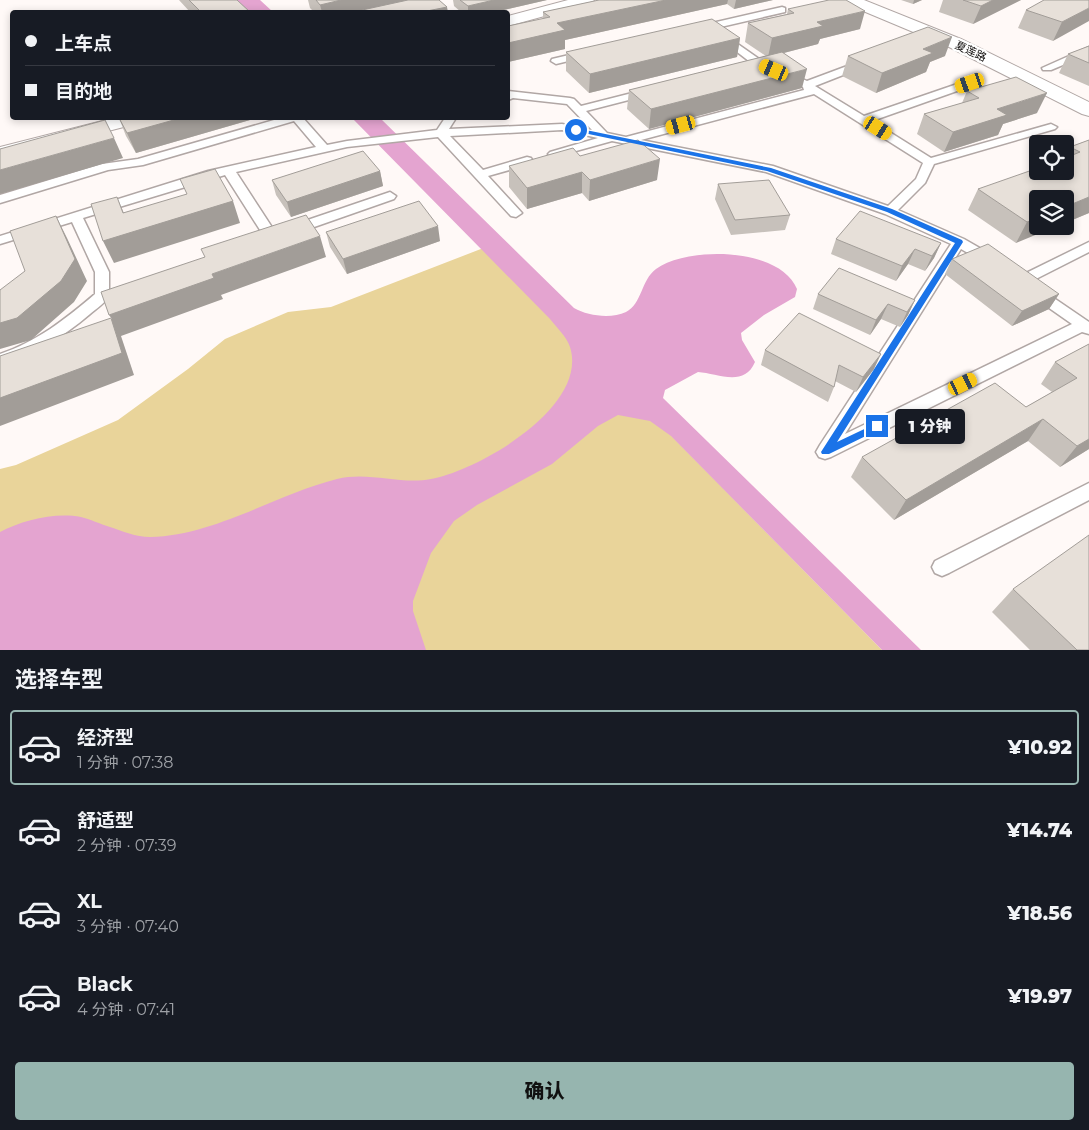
<!DOCTYPE html>
<html lang="zh">
<head>
<meta charset="utf-8">
<style>
	body { margin:0; font-family:Montserrat,"Noto Sans SC",sans-serif; background:#242831; color:#f1f3f6; height:100vh; display:flex; flex-direction:column; font-size:19px; white-space:nowrap }
	* { box-sizing:border-box; margin:0 }
	p { font-size:16px; color:#9ea1a6 }
	.icon { flex:none; width:28px; height:28px; fill:none; stroke:currentColor; stroke-width:2; stroke-linecap:round; stroke-linejoin:round }
	.map { position:relative; height:650px; overflow:hidden }
	.sheet { display:flex; flex-direction:column; background:#171b24; flex:1 }
	.sheet>* { flex:none }
	.guide { position:absolute; left:10px; top:10px; width:500px; height:110px; border-radius:5px; box-shadow:0 2px 8px #0003; display:grid; align-content:center; height:110px; padding:0 15px; background:#171b24 }
	.fabs { position:absolute; left:1029px; top:135px; display:grid; gap:10px }
	.fabs a { display:grid; place-items:center; width:45px; height:45px; border-radius:5px; background:#171b24; box-shadow:0 2px 8px #0003; font-size:25px }
	.end { position:absolute; width:22px; height:22px; margin:-11px; border:6px solid #1a73e8; background:#fff; box-shadow:0 0 0 2px #fff }
	.from { border-radius:50% }
	.bubble { position:absolute; height:35px; border-radius:5px; background:#171b24; box-shadow:0 2px 8px #0003; font-size:16px; font-weight:800; line-height:35px; text-align:center }
	.car { position:absolute; width:15px; height:30px; margin:-15px -8px; border-radius:6px; box-shadow:0 0 4px 1px #0007; background:linear-gradient(#f5c518 24%,#345 0 40%,#f5c518 0 76%,#345 0 86%,#f5c518 0) }
	.guide b { display:flex; align-items:center; gap:18px; height:48px; font-size:19px }
	.guide b+b { border-top:1px solid #363941 }
	.guide i { width:12px; height:12px; background:#f1f3f6 }
	ul { padding:0; list-style:none }
	li { display:flex; align-items:center; gap:15px; height:75px; margin:0 10px 8px; padding:0 5px; border:2px solid transparent; border-radius:5px }
	li div { flex:1 }
	li b { display:block; font-size:19px }
	li em { font-style:normal; font-weight:800 }
	li.selected { border-color:#96b5af }
	li>.icon { width:45px; height:45px; stroke-width:1.5 }
	h2 { padding:0 15px; font-size:22px; line-height:60px }
	.action { display:flex; gap:10px; margin-top:auto; padding:10px 15px }
	.action a { flex:1; height:58px; border-radius:5px; background:#96b5af; color:#111; font-size:20px; font-weight:800; line-height:58px; text-align:center }
	.map>svg:first-child { display:block }
	.green { fill:#e9d49a }
	.water { fill:#e4a4d0 }
	.lines { fill:none; stroke-linecap:round; stroke-linejoin:round }
	.lane-casing { stroke:#b1a7a5; stroke-width:3 }
	.street-casing { stroke:#b1a7a5; stroke-width:2 }
	.secondary-casing { stroke:#b1a7a5; stroke-width:2 }
	.lane { fill:#fff; fill-rule:evenodd }
	.street { fill:#fff; fill-rule:evenodd }
	.secondary { fill:#fff; fill-rule:evenodd }
	.wall { fill:#c7c1bb }
	.shaded-wall { fill:#a29d98 }
	.building { fill:#e7e0d9; stroke:#a29d98 }
	.route { fill:#1a73e8 }
	.labels { text-anchor:middle; dominant-baseline:central; stroke-width:4.5; stroke-linejoin:round; paint-order:stroke }
	.far-street-label { font-size:11px; fill:#120f0e; stroke:#fff }
</style>
</head>
<body>
<div class="map">
<svg width="1089" height="650" viewBox="0 0 1089 650">
	<rect width="100%" height="100%" fill="#fff9f7"/>
	<path class="green" d="M 486,247 L 882,650 L 0,650 L 0,469 L 16,465 L 118,420 L 188,369 L 225,339 L 288,312 L 331,307 Z"/>
	<path class="water" d="M 236,0 L 260,0 L 273,12 L 248,12 Z
		M 352,118 L 380,118 L 574,308 C 588,316 611,319 626,312 C 642,304 641,280 656,269 C 687,246 780,247 797,289 L 795,297 L 764,315 L 741,333 L 742,340 L 755,362 C 744,388 717,373 698,372 L 665,390 L 663,398 L 921,650 L 882,650 L 671,436 L 650,421 L 618,415 L 598,426 L 552,464 L 477,505 L 454,521 L 431,553 L 413,601 L 413,611 L 426,650 L 0,650 L 0,532 C 23,520 55,512 81,517 C 90,519 100,524 110,527 C 122,531 136,537 150,537 C 216,535 274,495 337,479 C 369,471 400,485 431,479 C 479,470 589,407 570,347 C 567,337 556,327 550,319 Z"/>
	<g class="lines">
		<g class="lane-casing">
			<path id="lane" d="M 782,7 L 785,8 L 785,12 L 699,32 L 694,29 L 699,26 Z
				M 722,33 L 762,61 L 807,81 L 858,62 L 866,62 L 866,66 L 815,86 L 864,116 L 966,81 L 974,81 L 975,83 L 974,85 L 872,121 L 931,158 L 1051,124 L 1057,127 L 1055,129 L 934,164 L 925,183 L 898,210 L 964,239 L 997,258 L 999,261 L 997,264 L 987,264 L 961,249 L 845,434 L 1072,324 L 1032,296 L 1030,293 L 1032,290 L 1042,290 L 1089,322 L 1089,334 L 1082,332 L 831,457 L 825,459 L 819,457 L 816,452 L 820,445 L 951,244 L 885,214 L 766,172 L 612,141 L 558,156 L 550,156 L 548,154 L 550,152 L 598,138 L 562,130 L 450,136 L 483,170 L 527,157 L 531,158 L 533,161 L 531,164 L 488,176 L 522,213 L 516,217 L 511,216 L 438,137 L 347,147 L 236,172 L 279,238 L 272,242 L 267,241 L 225,175 L 83,218 L 109,272 L 109,296 C 105,303 96,309 90,314 C 63,337 34,355 0,366 L 0,354 C 36,342 66,319 95,294 L 95,272 L 72,222 L 0,244 L 0,236 L 208,171 L 316,147 L 294,121 L 143,165 L 108,170 L 0,203 L 0,195 L 102,164 L 138,159 L 281,118 L 303,118 L 327,145 L 347,141 L 437,130 L 445,118 L 456,118 L 449,129 L 562,124 L 592,130 L 567,104 L 513,98 L 508,100 L 508,91 L 570,98 L 574,99 L 581,106 L 648,89 L 652,90 L 653,92 L 652,94 L 586,111 L 607,133 L 626,137 L 804,90 L 803,87 L 754,65 L 719,38 L 717,36 ZM 814,94 L 923,163 L 916,179 L 888,206 L 773,166 L 641,140 Z
				M 1089,47 L 1089,54 L 1051,70 L 1043,70 L 1042,68 Z
				M 586,51 L 591,54 L 589,56 L 556,64 L 551,61 L 552,59 Z
				M 390,192 L 396,196 L 394,199 L 297,233 L 292,234 L 285,230 L 287,227 Z
				M 1089,242 L 1089,252 L 1026,284 L 1016,284 L 1014,281 L 1016,278 Z
				M 1089,483 L 1089,500 L 949,573 L 942,576 L 935,573 L 932,567 L 935,561 Z"/>
		</g>
		<g class="street-casing">
			<path id="street" d="M 568,0 L 594,0 L 592,3 L 508,26 L 508,16 Z
				M 114,118 L 146,118 L 143,122 L 0,159 L 0,147 Z"/>
		</g>
		<g class="secondary-casing">
			<path id="secondary" d="M 842,0 L 864,0 L 961,39 L 1089,102 L 1089,116 L 1082,114 L 949,47 L 844,3 Z"/>
		</g>
		<use href="#lane" class="lane"/>
		<use href="#street" class="street"/>
		<use href="#secondary" class="secondary"/>
	</g>
	<path class="wall" d="M 179,0 L 237,0 L 250,12 L 190,12 Z
		M 308,0 L 439,0 L 448,12 L 314,12 L 310,8 Z
		M 453,0 L 547,0 L 495,12 L 461,12 L 454,6 Z
		M 599,0 L 773,0 L 734,9 L 727,4 L 565,40 L 565,49 L 508,62 L 508,26 L 543,19 L 543,12 Z
		M 901,0 L 922,0 L 913,4 Z
		M 943,0 L 1021,0 L 973,24 L 939,12 Z
		M 1089,0 L 1053,41 L 1018,28 L 1026,10 Z
		M 788,9 L 860,29 L 820,39 L 818,44 L 784,53 L 802,88 L 649,129 L 627,109 L 629,90 L 766,56 L 745,42 L 748,23 L 787,14 Z
		M 740,38 L 737,57 L 589,93 L 566,71 L 566,52 Z
		M 1089,46 L 1089,86 L 1059,73 L 1068,54 Z
		M 848,56 L 945,56 L 930,62 L 926,72 L 876,93 L 842,76 Z
		M 967,91 L 1037,113 L 1003,124 L 998,135 L 944,152 L 917,134 L 924,114 L 962,103 Z
		M 119,118 L 257,118 L 136,153 L 126,136 Z
		M 1089,140 L 1089,213 L 1065,223 L 1065,199 L 1038,226 L 1016,243 L 968,210 L 978,189 L 1065,171 L 1065,156 L 1070,147 Z
		M 580,156 L 657,180 L 589,201 L 582,193 L 527,209 L 509,187 L 509,166 Z
		M 380,171 L 383,186 L 291,217 L 276,195 L 272,180 Z
		M 718,184 L 790,215 L 785,230 L 731,235 L 715,199 Z
		M 326,232 L 440,241 L 347,274 L 330,247 Z
		M 836,239 L 941,243 L 934,258 L 925,271 L 908,264 L 896,281 L 831,254 Z
		M 952,259 L 1059,294 L 1049,309 L 1012,326 L 945,274 Z
		M 818,294 L 915,300 L 908,315 L 900,327 L 881,319 L 870,335 L 813,309 Z
		M 1089,344 L 1089,449 L 1060,467 L 1028,441 L 894,520 L 851,477 L 862,457 L 1026,407 L 1052,392 L 1041,384 L 1055,362 Z
		M 765,350 L 874,369 L 856,392 L 835,381 L 834,387 L 828,402 L 761,365 Z
		M 1013,589 L 1089,650 L 1030,650 L 992,612 Z"/>
	<path class="shaded-wall" d="M 341,0 L 418,0 L 368,12 L 322,12 L 320,5 Z
		M 494,0 L 547,0 L 495,12 L 468,12 L 468,6 Z
		M 666,0 L 728,0 L 727,4 L 565,40 L 565,49 L 508,62 L 508,43 L 557,23 Z
		M 736,0 L 773,0 L 734,9 Z
		M 914,0 L 922,0 L 913,4 Z
		M 993,0 L 1021,0 L 973,24 L 981,6 Z
		M 447,7 L 448,12 L 422,12 Z
		M 1089,8 L 1089,21 L 1053,41 L 1062,22 Z
		M 865,11 L 860,29 L 820,39 L 818,44 L 768,57 L 772,38 L 817,22 Z
		M 952,37 L 945,56 L 930,62 L 926,72 L 876,93 L 882,73 L 923,49 Z
		M 740,38 L 737,57 L 589,93 L 590,74 Z
		M 807,69 L 802,88 L 649,129 L 651,109 Z
		M 1047,93 L 1037,113 L 1003,124 L 998,135 L 944,152 L 953,132 L 997,109 Z
		M 181,118 L 257,118 L 136,153 L 127,133 Z
		M 114,138 L 123,158 L 0,194 L 0,170 Z
		M 660,159 L 657,180 L 589,201 L 590,180 Z
		M 380,171 L 383,186 L 291,217 L 287,202 Z
		M 582,172 L 582,193 L 527,209 L 527,188 Z
		M 117,197 L 126,218 L 233,201 L 240,223 L 114,263 L 103,241 L 123,213 Z
		M 1089,197 L 1089,213 L 1065,223 L 1065,207 Z
		M 56,216 L 67,238 L 87,281 L 74,302 L 31,340 L 0,349 L 0,323 Z
		M 1038,218 L 1038,226 L 1057,226 L 1016,243 L 1027,222 Z
		M 438,226 L 440,241 L 347,274 L 343,259 Z
		M 320,236 L 326,257 L 221,295 L 223,299 L 121,336 L 134,375 L 0,426 L 0,398 L 112,319 L 109,315 L 212,274 Z
		M 941,243 L 934,258 L 925,271 L 932,256 Z
		M 915,249 L 908,264 L 896,281 L 902,266 Z
		M 1059,294 L 1049,309 L 1012,326 L 1022,311 Z
		M 915,300 L 908,315 L 900,327 L 907,312 Z
		M 888,304 L 881,319 L 870,335 L 876,320 Z
		M 881,354 L 874,369 L 856,392 L 863,377 Z
		M 1043,419 L 1028,441 L 894,520 L 906,500 Z
		M 1089,439 L 1089,449 L 1060,467 L 1077,446 Z"/>
	<path class="building" d="M 189,0 L 237,0 L 250,12 L 201,12 Z
		M 316,0 L 341,0 L 320,5 Z
		M 408,0 L 439,0 L 447,7 L 422,12 L 353,12 Z
		M 460,0 L 494,0 L 468,6 Z
		M 599,0 L 666,0 L 557,23 L 565,30 L 508,43 L 508,26 L 550,17 L 543,12 Z
		M 829,0 L 846,0 L 865,11 L 817,22 L 823,26 L 772,38 L 748,23 L 794,13 L 788,9 Z
		M 963,0 L 993,0 L 981,6 Z
		M 1044,0 L 1089,0 L 1089,8 L 1062,22 L 1026,10 Z
		M 712,19 L 740,38 L 590,74 L 566,52 Z
		M 928,27 L 952,37 L 923,49 L 933,53 L 882,73 L 848,56 Z
		M 1089,46 L 1089,63 L 1068,54 Z
		M 782,52 L 807,69 L 651,109 L 629,90 Z
		M 1016,77 L 1047,93 L 997,109 L 1007,115 L 953,132 L 924,114 L 979,98 L 967,91 Z
		M 119,118 L 181,118 L 127,133 Z
		M 105,120 L 114,138 L 0,170 L 0,149 Z
		M 638,140 L 660,159 L 590,180 L 582,172 L 527,188 L 509,166 L 573,148 L 580,156 Z
		M 1089,140 L 1089,197 L 1065,207 L 1065,199 L 1038,199 L 1038,218 L 1027,222 L 978,189 L 1038,168 L 1038,171 L 1065,171 L 1065,158 L 1080,152 L 1070,147 Z
		M 363,151 L 380,171 L 287,202 L 272,180 Z
		M 215,169 L 233,201 L 103,241 L 91,204 L 117,197 L 123,213 L 187,194 L 180,179 Z
		M 769,180 L 790,215 L 735,220 L 718,184 Z
		M 419,201 L 438,226 L 343,259 L 326,232 Z
		M 860,211 L 941,243 L 932,256 L 915,249 L 902,266 L 836,239 Z
		M 306,215 L 320,236 L 212,274 L 214,278 L 109,315 L 101,292 L 205,257 L 201,249 Z
		M 56,216 L 75,259 L 61,281 L 17,318 L 0,323 L 0,290 L 25,271 L 10,231 Z
		M 988,244 L 1059,294 L 1022,311 L 952,259 Z
		M 839,268 L 915,300 L 907,312 L 888,304 L 876,320 L 818,294 Z
		M 799,313 L 881,354 L 863,377 L 839,365 L 834,387 L 765,350 Z
		M 111,318 L 122,353 L 0,398 L 0,356 Z
		M 1089,344 L 1089,439 L 1077,446 L 1043,419 L 906,500 L 862,457 L 995,383 L 1026,407 L 1077,378 L 1055,362 Z
		M 1089,535 L 1089,650 L 1077,650 L 1013,589 Z"/>
	<path class="route" d="M 576,128 L 771,168 L 892,209 L 962,240 L 963,242 L 837,442 L 877,423 L 880,424 L 880,429 L 829,454 L 822,454 L 821,452 L 955,243 L 887,212 L 767,171 L 574,131 Z"/>
	<g class="labels">
		<g class="far-street-label">
			<text transform="translate(971 51) rotate(25)">夏莲路</text>
		</g>
	</g>
</svg>
<div class="fabs">
<a><svg class="icon" aria-label="locate" viewBox="0 0 24 24"><circle cx="12" cy="12" r="6"/><path d="M12 2v4M12 18v4M2 12h4M18 12h4"/></svg></a>
<a><svg class="icon" aria-label="layers" viewBox="0 0 24 24"><path d="M12 4l9 5-9 5-9-5zM3 14l9 5 9-5"/></svg></a>
</div>
<i class="end from" style="left:576px;top:130px"></i>
<i class="end" style="left:877px;top:426px"></i>
<div class="bubble" style="left:895px;top:409px;width:70px">1 分钟</div>
<i class="car" style="left:774px;top:70px;rotate:293deg"></i>
<i class="car" style="left:970px;top:83px;rotate:251deg"></i>
<i class="car" style="left:681px;top:125px;rotate:255deg"></i>
<i class="car" style="left:878px;top:128px;rotate:122deg"></i>
<i class="car" style="left:963px;top:384px;rotate:64deg"></i>
<div class="guide">
<b><i class="from"></i>上车点</b>
<b><i></i>目的地</b>
</div>
</div>
<section class="sheet">
<h2>选择车型</h2>
<ul>
<li class="selected"><svg class="icon" aria-label="car" viewBox="0 0 24 24"><path d="M5 17H2v-5l4-1 3-4h7l3 4 3 1v5h-3M9 17h6M6 11h13"/><circle cx="7" cy="17" r="2"/><circle cx="17" cy="17" r="2"/></svg><div><b>经济型</b><p>1 分钟 · 07:38</p></div><em>¥10.92</em></li>
<li><svg class="icon" aria-label="car" viewBox="0 0 24 24"><path d="M5 17H2v-5l4-1 3-4h7l3 4 3 1v5h-3M9 17h6M6 11h13"/><circle cx="7" cy="17" r="2"/><circle cx="17" cy="17" r="2"/></svg><div><b>舒适型</b><p>2 分钟 · 07:39</p></div><em>¥14.74</em></li>
<li><svg class="icon" aria-label="car" viewBox="0 0 24 24"><path d="M5 17H2v-5l4-1 3-4h7l3 4 3 1v5h-3M9 17h6M6 11h13"/><circle cx="7" cy="17" r="2"/><circle cx="17" cy="17" r="2"/></svg><div><b>XL</b><p>3 分钟 · 07:40</p></div><em>¥18.56</em></li>
<li><svg class="icon" aria-label="car" viewBox="0 0 24 24"><path d="M5 17H2v-5l4-1 3-4h7l3 4 3 1v5h-3M9 17h6M6 11h13"/><circle cx="7" cy="17" r="2"/><circle cx="17" cy="17" r="2"/></svg><div><b>Black</b><p>4 分钟 · 07:41</p></div><em>¥19.97</em></li>
</ul>
<div class="action"><a>确认</a></div>
</section>
</body>
</html>
